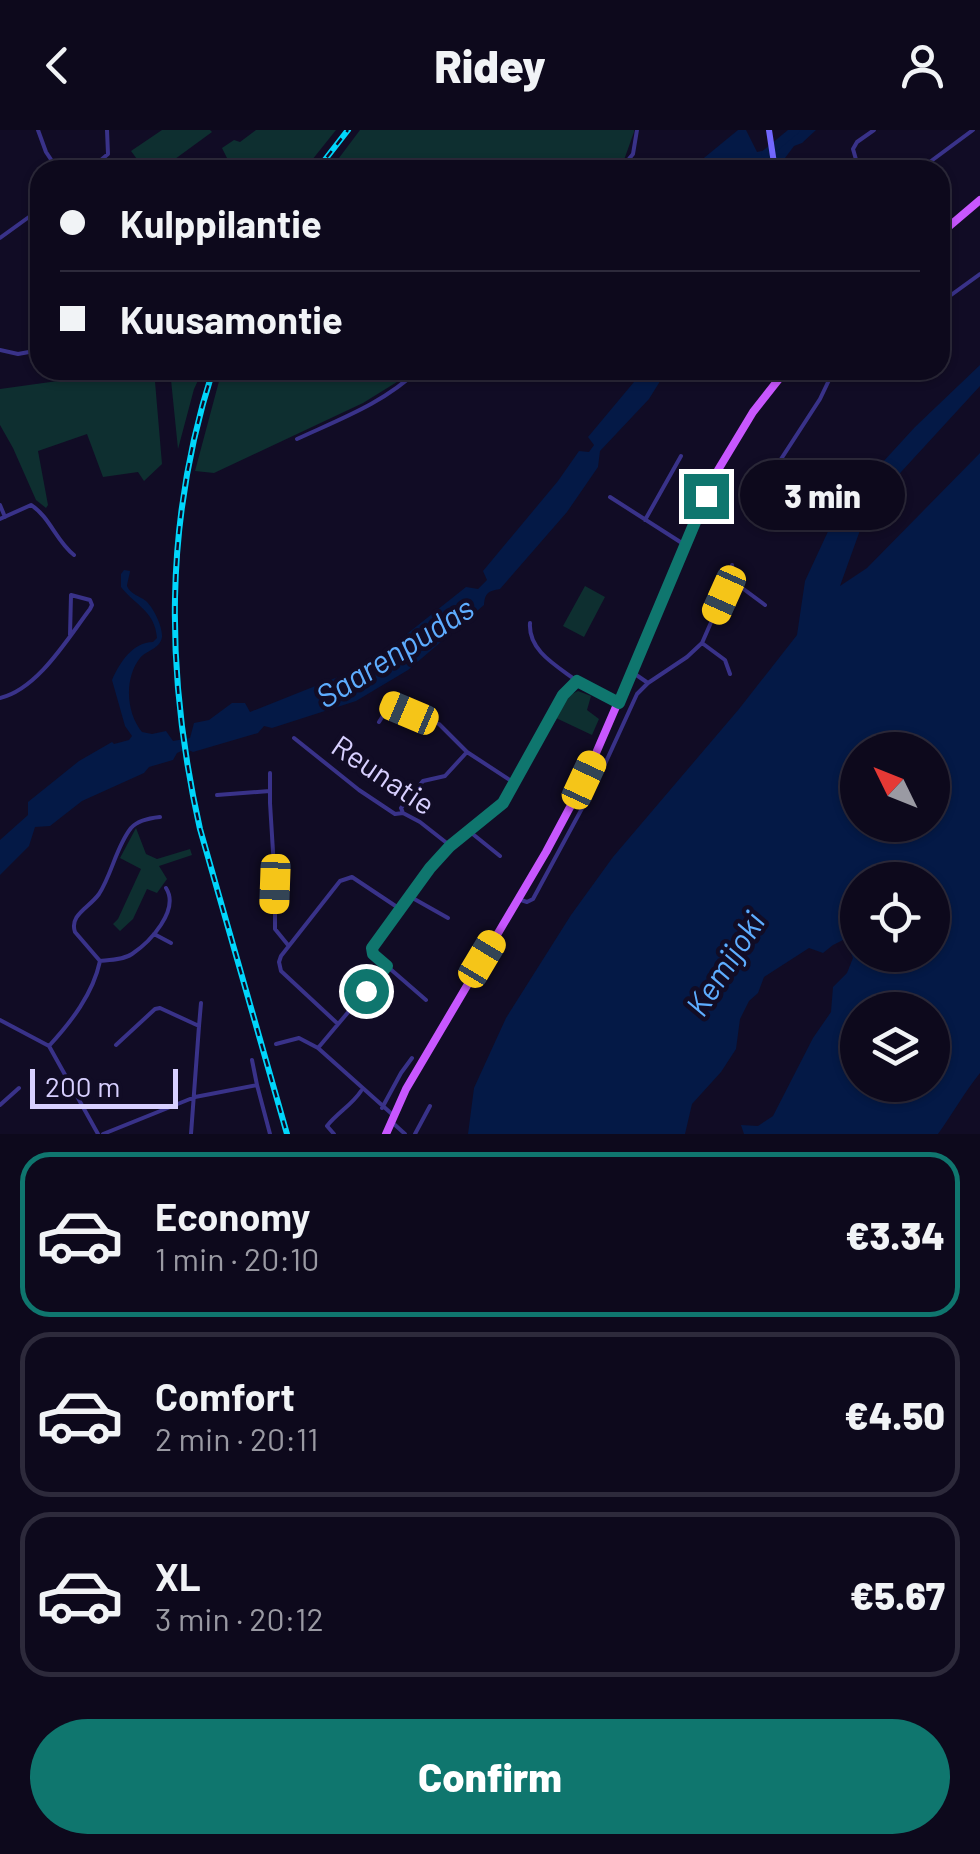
<!DOCTYPE html>
<html lang="en">
<head>
<meta charset="utf-8">
<style>
	body { margin:0; font-family:Barlow,sans-serif; background:#1b1729; color:#f1f3f6; height:100vh; display:flex; flex-direction:column; font-size:38px; white-space:nowrap }
	* { box-sizing:border-box; margin:0 }
	p { font-size:32px; color:#9a9aa3 }
	.icon { flex:none; width:55px; height:55px; fill:none; stroke:currentColor; stroke-width:2; stroke-linecap:round; stroke-linejoin:round }
	.map { position:relative; height:1004px; overflow:hidden }
	.side { display:flex; flex-direction:column; background:#0d091c; flex:1 }
	.side>* { flex:none }
	.top-card { position:absolute; left:30px; top:30px; width:920px; height:220px; border-radius:30px; box-shadow:0 2px 8px #0004,0 0 0 2px #2d2a3b; display:grid; align-content:center; height:220px; padding:0 30px; background:#0d091c }
	.needle { width:65px; rotate:313deg }
	.buttons { position:absolute; left:840px; top:602px; display:grid; gap:20px }
	.buttons a { display:grid; place-items:center; width:110px; height:110px; border-radius:50%; background:#0d091c; box-shadow:0 2px 8px #0004,0 0 0 2px #2d2a3b; font-size:50px }
	.scale { position:absolute; left:30px; bottom:25px; width:148px; box-sizing:border-box; padding-left:10px; border:5px solid #d8d0ff; border-top:0; font-size:28px; line-height:35px; white-space:nowrap; color:#d8d0ff; -webkit-text-stroke:8px #110c25; paint-order:stroke }
	.end { position:absolute; width:45px; height:45px; margin:-22px; border:12px solid #0f766e; background:#fff; box-shadow:0 0 0 5px #fff }
	.from { border-radius:50% }
	.bubble { position:absolute; height:70px; border-radius:35px; background:#0d091c; box-shadow:0 2px 8px #0004,0 0 0 2px #2d2a3b; font-size:32px; font-weight:800; line-height:70px; text-align:center }
	.car { position:absolute; width:30px; height:60px; margin:-30px -15px; border-radius:12px; box-shadow:0 0 8px 2px #0007; background:linear-gradient(#f5c518 24%,#345 0 40%,#f5c518 0 76%,#345 0 86%,#f5c518 0) }
	.top-card b { display:flex; align-items:center; gap:35px; height:95px; font-size:38px }
	.top-card b+b { border-top:2px solid #2d2a3b }
	.top-card i { width:25px; height:25px; background:#f1f3f6 }
	ul { padding:18px 0 0; list-style:none }
	li { display:flex; align-items:center; gap:30px; height:165px; margin:0 20px 15px; padding:0 10px; border:5px solid #2d2a3b; border-radius:30px }
	li div { flex:1 }
	li b { display:block; font-size:38px }
	li em { font-style:normal; font-weight:800 }
	li.selected { border-color:#0f766e }
	li>.icon { width:90px; height:90px; stroke-width:1.5 }
	.button { display:flex; gap:20px; margin-top:auto; padding:20px 30px }
	.button a { flex:1; height:115px; border-radius:60px; background:#0f766e; color:#fff; font-size:40px; font-weight:800; line-height:115px; text-align:center }
	header { display:flex; justify-content:space-between; align-items:center; height:130px; padding:0 30px; background:#0d091c; font-size:45px; font-weight:800 }
	.map>svg:first-child { display:block }
	.green { fill:#0e2f30 }
	.water { fill:#041946; fill-rule:evenodd }
	.lines { fill:none; stroke-linecap:round; stroke-linejoin:round }
	.river { stroke:#041946; stroke-width:9 }
	.street { stroke:#393289; stroke-width:4 }
	.secondary { stroke:#7267ff; stroke-width:6 }
	.primary { stroke:#c857ff; stroke-width:8 }
	.rail-casing { stroke:#00d6fb; stroke-width:6 }
	.rail { stroke:#110c25; stroke-width:2.5; stroke-dasharray:8; stroke-linecap:butt }
	.route { stroke:#0f766e; stroke-width:12 }
	.labels { text-anchor:middle; dominant-baseline:central; stroke-width:9; stroke-linejoin:round; paint-order:stroke }
	.street-label { font-size:30px; fill:#d8d0ff; stroke:#110c25 }
	.water-label { font-size:32px; font-style:italic; fill:#5eadff; stroke:#110c25 }
</style>
</head>
<body>
<header><svg class="icon" aria-label="back" viewBox="0 0 24 24"><path d="M15 5l-7 7 7 7"/></svg>Ridey<svg class="icon" aria-label="person" viewBox="0 0 24 24"><circle cx="12" cy="8" r="4"/><path d="M4 21q1-7 8-7t8 7"/></svg></header>
<div class="map">
<svg width="980" height="1004" viewBox="0 0 980 1004">
	<rect width="100%" height="100%" fill="#110c25"/>
	<path class="green" d="M 162,0 L 210,0 L 212,2 L 160,40 L 145,40 L 131,21 Z
		M 256,0 L 336,0 L 304,40 L 233,40 L 222,18 L 234,10 L 240,12 Z
		M 360,0 L 634,0 L 634,2 L 624,30 L 614,40 L 330,40 Z
		M 81,240 L 154,240 L 162,334 L 144,351 L 138,342 L 103,347 L 87,304 L 38,321 L 48,375 L 46,378 L 36,370 L 13,318 L 0,295 L 0,259 L 65,250 Z
		M 170,240 L 203,240 L 194,259 L 178,319 Z
		M 222,240 L 412,240 L 405,247 L 363,273 L 214,343 L 195,341 Z
		M 585,456 L 605,467 L 584,507 L 563,496 Z
		M 578,561 L 591,566 L 587,580 L 599,589 L 592,605 L 556,588 L 568,566 Z
		M 136,698 L 146,724 L 157,729 L 190,719 L 192,725 L 159,736 L 167,749 L 157,763 L 147,759 L 133,789 L 120,801 L 113,794 L 118,789 L 141,739 L 120,728 Z"/>
	<path class="water" d="M 738,0 L 746,0 L 757,22 L 780,17 L 790,0 L 816,0 L 802,13 L 794,16 L 785,28 L 756,35 L 754,40 L 693,40 L 699,32 Z
		M 980,235 L 980,256 L 868,378 L 840,456 L 867,438 L 980,323 L 980,943 C 964,963 953,983 938,1004 L 744,1004 L 741,995 L 758,996 L 773,986 L 813,908 L 831,882 L 833,857 L 847,843 L 853,828 L 845,809 L 833,815 L 823,823 L 809,818 L 764,847 L 758,863 L 749,871 L 740,889 L 736,919 L 721,942 L 692,974 L 685,1004 L 468,1004 L 474,958 L 506,888 L 571,785 L 613,727 L 739,579 L 797,505 L 805,451 L 837,382 L 915,297 ZM 932,620 L 932,695 L 858,695 L 858,620 ZM 858,750 L 932,750 L 932,825 L 858,825 ZM 858,880 L 932,880 L 932,955 L 858,955 Z
		M 644,240 L 667,240 L 649,269 L 600,321 L 598,337 L 567,382 L 500,459 C 488,461 485,463 484,475 L 408,540 L 356,571 L 272,598 L 264,596 L 258,603 L 193,622 L 186,619 L 177,623 L 173,630 L 149,637 L 144,643 L 82,671 L 50,696 L 35,697 L 29,716 L 0,745 L 0,710 L 28,685 L 28,672 L 79,631 L 112,612 L 114,614 L 129,610 L 132,606 L 125,596 L 112,550 C 120,532 133,512 153,512 L 157,508 C 155,481 136,476 121,457 L 121,444 L 124,440 L 130,441 C 130,443 127,454 127,456 C 130,464 140,466 146,471 C 153,477 163,497 162,507 C 160,519 147,520 140,528 C 124,548 126,583 142,602 L 152,604 L 166,601 L 173,611 L 190,608 L 194,593 L 209,590 L 232,573 L 245,573 L 250,582 L 348,543 L 388,519 L 466,457 L 478,459 L 487,450 L 483,441 L 558,351 L 579,321 L 589,322 L 594,315 L 588,307 Z"/>
	<g class="lines">
		<path class="river" d="M 766,24 L 795,0"/>
		<path class="street" d="M 38,0 L 46,22 L 58,40
			M 89,40 L 108,24 L 107,0
			M 620,40 L 633,24 L 637,0
			M 859,40 L 853,19 L 857,12 L 874,0
			M 919,40 L 973,0
			M 0,108 L 40,79
			M 940,173 L 980,144
			M 0,220 L 18,224 L 40,220
			M 830,248 L 837,247 L 847,240
			M 297,309 C 340,289 384,273 418,240
			M 761,360 L 820,269 L 830,248 L 823,240
			M 610,367 L 685,415
			M 0,375 L 5,387
			M 0,389 L 31,375 C 50,387 56,411 74,425
			M 645,390 L 681,326
			M 730,449 L 765,475
			M 530,493 C 528,521 557,536 577,551
			M 702,513 L 725,530 L 730,544
			M 632,542 L 648,553
			M 0,568 C 38,559 68,508 90,479 L 92,475 L 90,470 L 71,465 L 70,505
			M 379,592 L 390,575 L 439,594 L 467,622 L 516,654
			M 294,608 L 359,660 L 395,684 L 403,683 L 420,692 L 448,714
			M 270,643 L 270,673 L 275,754 L 275,799 L 288,815
			M 217,665 L 270,661
			M 403,683 L 401,678 L 423,651 L 445,646 L 467,622
			M 469,701 L 500,726
			M 409,766 L 448,788
			M 518,769 L 527,772 L 533,769 L 599,647 L 637,564 L 648,553 L 687,527 L 702,513 L 730,449 L 732,435
			M 154,804 L 171,813
			M 100,831 C 110,830 123,830 132,824 C 150,812 180,780 166,758
			M 388,837 L 426,870
			M 0,890 L 49,916 L 98,1004
			M 338,894 L 281,841 L 279,832 L 281,826 L 340,751 L 352,747 L 400,779
			M 199,896 L 201,873
			M 276,914 L 299,908 L 318,918 L 393,985
			M 116,915 L 155,879 L 160,878 L 199,896 L 191,1004
			M 49,916 C 71,892 93,864 100,831 L 75,802 C 69,785 89,778 99,764 C 112,744 116,717 131,698 C 138,690 150,688 160,687
			M 318,918 L 387,836 L 373,824 L 372,818 L 382,803 L 450,716 L 503,673 L 563,565 L 577,551 L 615,572
			M 257,955 L 270,1004
			M 0,975 L 19,958
			M 382,978 L 401,943 L 412,928
			M 394,994 L 405,1004
			M 103,1004 L 195,967 L 257,955 L 252,930
			M 334,1004 L 327,996 C 337,983 352,975 361,961
			M 415,1004 L 430,976"/>
		<path class="secondary" d="M 769,0 L 775,40"/>
		<path class="primary" d="M 940,104 L 980,70
			M 386,1004 L 406,959 L 546,722 L 584,651 L 718,340 L 753,282 L 786,240"/>
		<g class="rail-casing">
			<path id="rail" d="M 317,40 L 348,0
				M 213,240 C 164,392 165,543 200,699 L 287,1004"/>
		</g>
		<use href="#rail" class="rail"/>
	</g>
	<g class="lines">
		<path class="route" d="M 366,861 L 387,836 L 373,824 L 372,818 L 430,738 L 450,716 L 503,673 L 563,565 L 577,551 L 619,573 L 706,366"/>
	</g>
	<g class="labels">
		<g class="street-label">
			<text transform="translate(384 644) rotate(34)">Reunatie</text>
		</g>
		<g class="water-label">
			<text transform="translate(394 521) rotate(-32)">Saarenpudas</text>
			<text transform="translate(724 833) rotate(-57)">Kemijoki</text>
		</g>
	</g>
</svg>
<div class="buttons">
<a><svg class="needle" viewBox="-14 -14 28 28"><path d="M0-13l5 13h-10z" fill="#e53935"/><path d="M0 13l5-13h-10z" fill="#9a9aa3"/></svg></a>
<a><svg class="icon" aria-label="locate" viewBox="0 0 24 24"><circle cx="12" cy="12" r="6"/><path d="M12 2v4M12 18v4M2 12h4M18 12h4"/></svg></a>
<a><svg class="icon" aria-label="layers" viewBox="0 0 24 24"><path d="M12 4l9 5-9 5-9-5zM3 14l9 5 9-5"/></svg></a>
</div>
<div class="scale">200 m</div>
<i class="end from" style="left:366px;top:861px"></i>
<i class="end" style="left:706px;top:366px"></i>
<div class="bubble" style="left:740px;top:330px;width:165px">3 min</div>
<i class="car" style="left:724px;top:465px;rotate:204deg"></i>
<i class="car" style="left:409px;top:583px;rotate:293deg"></i>
<i class="car" style="left:584px;top:650px;rotate:25deg"></i>
<i class="car" style="left:275px;top:754px;rotate:182deg"></i>
<i class="car" style="left:482px;top:829px;rotate:31deg"></i>
<div class="top-card">
<b><i class="from"></i>Kulppilantie</b>
<b><i></i>Kuusamontie</b>
</div>
</div>
<section class="side">
<ul>
<li class="selected"><svg class="icon" aria-label="car" viewBox="0 0 24 24"><path d="M5 17H2v-5l4-1 3-4h7l3 4 3 1v5h-3M9 17h6M6 11h13"/><circle cx="7" cy="17" r="2"/><circle cx="17" cy="17" r="2"/></svg><div><b>Economy</b><p>1 min · 20:10</p></div><em>€3.34</em></li>
<li><svg class="icon" aria-label="car" viewBox="0 0 24 24"><path d="M5 17H2v-5l4-1 3-4h7l3 4 3 1v5h-3M9 17h6M6 11h13"/><circle cx="7" cy="17" r="2"/><circle cx="17" cy="17" r="2"/></svg><div><b>Comfort</b><p>2 min · 20:11</p></div><em>€4.50</em></li>
<li><svg class="icon" aria-label="car" viewBox="0 0 24 24"><path d="M5 17H2v-5l4-1 3-4h7l3 4 3 1v5h-3M9 17h6M6 11h13"/><circle cx="7" cy="17" r="2"/><circle cx="17" cy="17" r="2"/></svg><div><b>XL</b><p>3 min · 20:12</p></div><em>€5.67</em></li>
</ul>
<div class="button"><a>Confirm</a></div>
</section>
</body>
</html>
